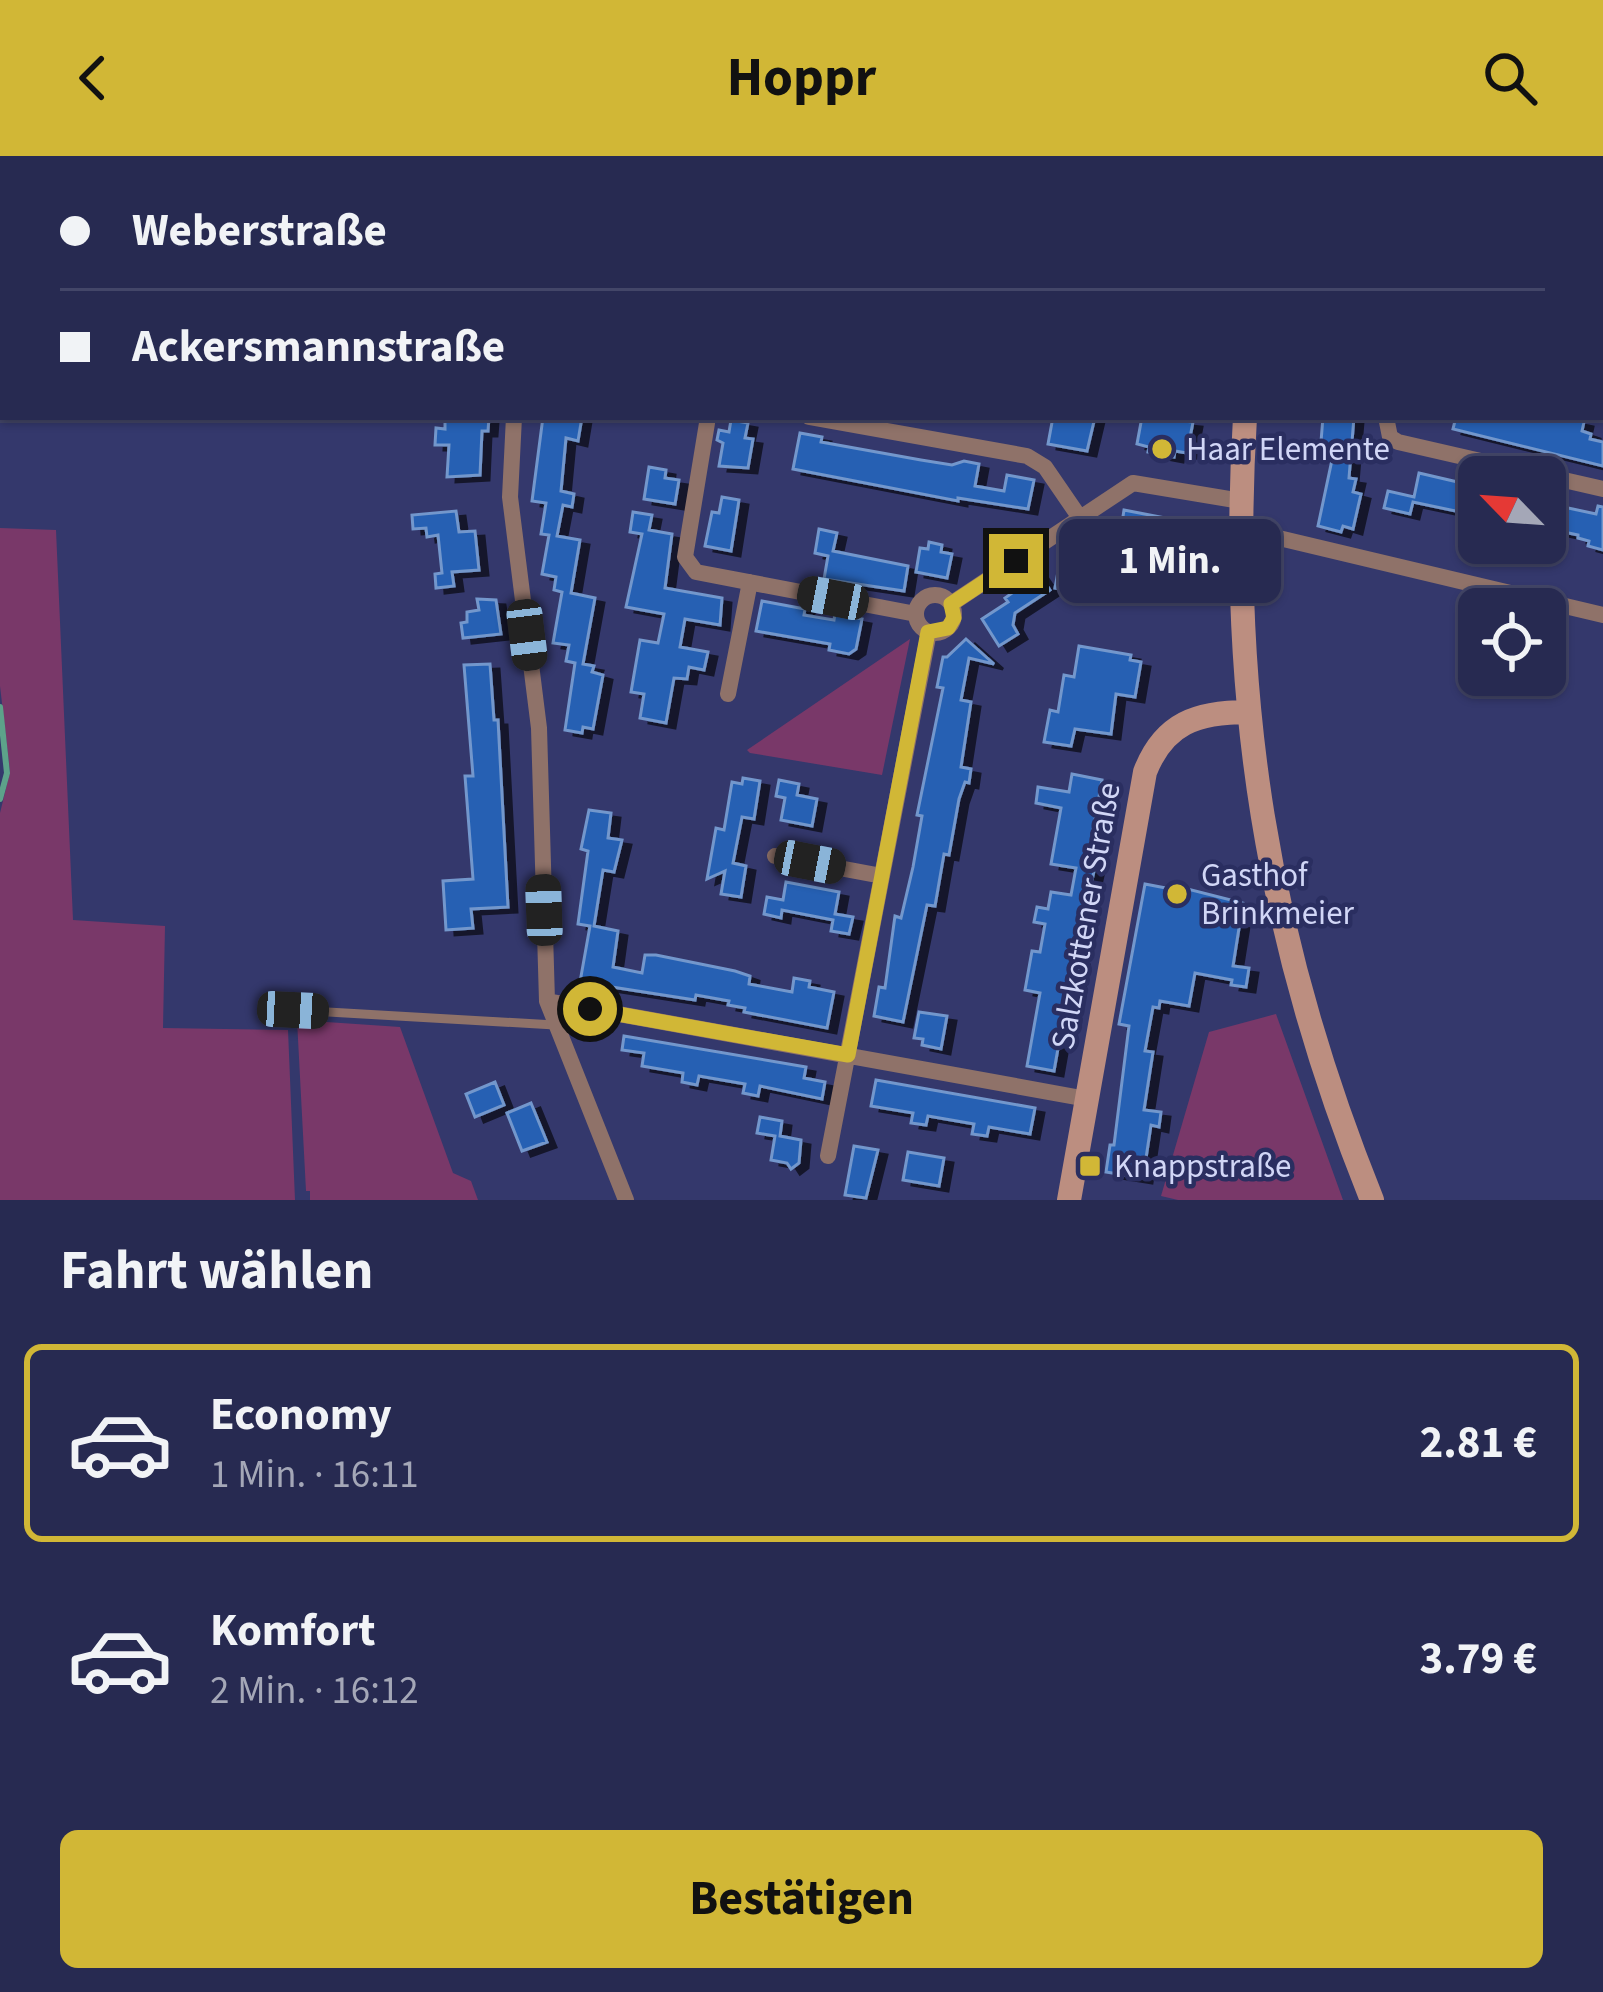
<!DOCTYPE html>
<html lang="de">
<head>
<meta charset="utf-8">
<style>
	body { margin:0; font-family:"Source Sans 3",sans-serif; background:#33365b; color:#f1f3f6; height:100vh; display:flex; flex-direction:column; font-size:45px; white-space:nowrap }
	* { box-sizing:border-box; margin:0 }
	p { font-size:39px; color:#a4a7b7 }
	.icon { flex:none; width:66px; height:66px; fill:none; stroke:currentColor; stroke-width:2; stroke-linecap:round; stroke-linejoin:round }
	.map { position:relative; height:1044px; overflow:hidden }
	.sheet { display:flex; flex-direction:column; background:#272a51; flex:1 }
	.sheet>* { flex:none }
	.top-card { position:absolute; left:0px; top:0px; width:1605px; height:264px; box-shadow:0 3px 9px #0004,0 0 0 3px #434668; display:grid; align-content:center; height:264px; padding:0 60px; background:#272a51 }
	.needle { width:78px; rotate:295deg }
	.tools { position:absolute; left:1458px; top:300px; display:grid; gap:24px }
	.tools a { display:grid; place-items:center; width:108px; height:108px; border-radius:18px; background:#272a51; box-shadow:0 3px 9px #0004,0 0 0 3px #434668; font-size:60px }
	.end { position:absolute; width:54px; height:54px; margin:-27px; border:15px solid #d1b736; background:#111; box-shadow:0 0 0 6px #111 }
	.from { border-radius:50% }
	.bubble { position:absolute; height:84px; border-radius:18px; background:#272a51; box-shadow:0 3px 9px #0004,0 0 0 3px #434668; font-size:39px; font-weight:700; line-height:84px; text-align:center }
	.car { position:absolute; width:36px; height:72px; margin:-36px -18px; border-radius:15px; box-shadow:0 0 9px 3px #0007; background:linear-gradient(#222 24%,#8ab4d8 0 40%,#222 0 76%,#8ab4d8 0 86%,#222 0) }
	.top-card b { display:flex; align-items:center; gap:42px; height:114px; font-size:45px }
	.top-card b+b { border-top:3px solid #434668 }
	.top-card i { width:30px; height:30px; background:#f1f3f6 }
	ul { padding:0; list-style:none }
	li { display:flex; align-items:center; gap:36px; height:198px; margin:0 24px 18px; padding:0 36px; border:6px solid transparent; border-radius:18px }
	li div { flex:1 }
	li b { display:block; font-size:45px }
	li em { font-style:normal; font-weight:700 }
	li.on { border-color:#d1b736 }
	li>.icon { width:108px; height:108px; stroke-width:1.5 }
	h2 { padding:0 60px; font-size:54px; line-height:144px }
	.cta { display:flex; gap:24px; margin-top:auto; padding:24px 60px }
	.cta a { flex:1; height:138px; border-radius:18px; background:#d1b736; color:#111; font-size:48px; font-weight:700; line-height:138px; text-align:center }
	header { display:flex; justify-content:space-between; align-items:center; height:156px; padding:0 60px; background:#d1b736; color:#111; font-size:54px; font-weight:700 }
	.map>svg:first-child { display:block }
	.green { fill:#793869 }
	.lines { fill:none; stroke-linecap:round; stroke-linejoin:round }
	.stream { stroke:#5da28a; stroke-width:6 }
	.building { fill:#2561b3; stroke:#7397cc; stroke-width:3; filter:url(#shadow) }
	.lane { stroke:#8f7269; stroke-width:9 }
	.street { stroke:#8f7269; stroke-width:16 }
	.secondary { stroke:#bc8e80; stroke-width:24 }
	.route { stroke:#d1b736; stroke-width:15 }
	.poi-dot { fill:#d1b736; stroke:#2a2e60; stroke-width:4.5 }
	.labels { text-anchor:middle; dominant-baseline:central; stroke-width:9; stroke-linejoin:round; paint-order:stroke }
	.poi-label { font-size:33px; fill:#d1d6f6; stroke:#2a2e60; text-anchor:start }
	.street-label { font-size:33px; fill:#d1d6f6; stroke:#2a2e60 }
</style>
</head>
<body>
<header><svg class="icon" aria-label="back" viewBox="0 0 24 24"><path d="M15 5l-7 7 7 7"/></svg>Hoppr<svg class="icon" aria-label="search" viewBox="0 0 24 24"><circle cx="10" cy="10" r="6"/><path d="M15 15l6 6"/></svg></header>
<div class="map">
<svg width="1603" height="1044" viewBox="0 0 1603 1044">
	<defs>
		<filter id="shadow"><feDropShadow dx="9" dy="5" stdDeviation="0" flood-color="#0009"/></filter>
	</defs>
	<rect width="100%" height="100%" fill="#34386c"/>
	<path class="green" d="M 0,372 L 56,374 L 73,764 L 165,770 L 163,872 L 288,874 L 295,1044 L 0,1044 L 0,657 L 10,616 L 0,530 Z
		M 910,483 L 882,619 L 750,597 L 747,594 Z
		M 1276,858 L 1343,1044 L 1178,1044 L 1161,1040 L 1209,876 Z
		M 297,864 L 400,871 L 453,1017 L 471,1025 L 478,1044 L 310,1044 L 310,1035 L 306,1035 Z"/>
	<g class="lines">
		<path class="stream" d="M 0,551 L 7,617 L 0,643"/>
	</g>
	<path class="building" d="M 445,261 L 489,261 L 488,275 L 482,275 L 480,319 L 447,321 L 449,289 L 435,289 L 436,272 L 445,273 Z
		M 543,261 L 582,261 L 578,285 L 566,282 L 561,335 L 574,338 L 572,351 L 563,349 L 557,380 L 580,384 L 571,437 L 595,442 L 583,508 L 594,510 L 592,516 L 603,519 L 593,573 L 583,571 L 582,577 L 565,574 L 575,507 L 566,505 L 569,489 L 553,487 L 562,436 L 554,434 L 556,421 L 542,418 L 549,379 L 541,378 L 546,347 L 532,345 Z
		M 1053,261 L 1095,261 L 1087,295 L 1048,288 Z
		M 1142,261 L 1193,266 L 1187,297 L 1175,295 L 1174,301 L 1148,296 L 1149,291 L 1137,288 Z
		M 1323,261 L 1354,261 L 1349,322 L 1356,323 L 1353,336 L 1361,338 L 1353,373 L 1343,370 L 1341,376 L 1318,370 L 1333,299 L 1320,298 Z
		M 1456,261 L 1561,261 L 1584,266 L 1582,275 L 1591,278 L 1590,283 L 1603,286 L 1603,310 L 1453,273 Z
		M 731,264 L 748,267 L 745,282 L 753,283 L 748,312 L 719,310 L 723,287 L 717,284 L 719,274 L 729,276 Z
		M 800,277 L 822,281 L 821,286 L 921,304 L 952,309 L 964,305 L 979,308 L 975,330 L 1004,335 L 1007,319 L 1034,324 L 1028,353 L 958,342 L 958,345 L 793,313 Z
		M 649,311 L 666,314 L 665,322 L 679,324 L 675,348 L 644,343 Z
		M 1419,317 L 1479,331 L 1479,360 L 1413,346 L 1410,358 L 1384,352 L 1388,335 L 1414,341 Z
		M 722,341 L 739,344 L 731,395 L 705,390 L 712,356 L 719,357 Z
		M 1545,347 L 1596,358 L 1598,350 L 1603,351 L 1603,394 L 1588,390 L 1589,385 L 1578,382 L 1578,379 L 1545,372 Z
		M 1124,354 L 1165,362 L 1159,393 L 1119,386 Z
		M 456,355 L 459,376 L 475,375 L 479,414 L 452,416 L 454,430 L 436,432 L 435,418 L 442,417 L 438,379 L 427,381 L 426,372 L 413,373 L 412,359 Z
		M 633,356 L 652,359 L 649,374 L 672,378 L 665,432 L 722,442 L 720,469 L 685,463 L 680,491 L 708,496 L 704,514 L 689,511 L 687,523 L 674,522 L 666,567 L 640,562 L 644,538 L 631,536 L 640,484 L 658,487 L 664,458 L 626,451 L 642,378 L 630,376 Z
		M 819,373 L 837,377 L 833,395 L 908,410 L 904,435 L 824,423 L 828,400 L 815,397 Z
		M 1087,377 L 1113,380 L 1103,438 L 1093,436 L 1092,440 L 1055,432 L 1059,410 L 1084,410 Z
		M 929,386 L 942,389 L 941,396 L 952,398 L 947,422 L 916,416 L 920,392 L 928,393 Z
		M 1036,413 L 1050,434 L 1015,457 L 1013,469 L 1018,478 L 999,490 L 982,463 L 1008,446 L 1005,442 L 1015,435 L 1011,430 Z
		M 477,443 L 496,444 L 501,478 L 463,482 L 461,467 L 467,466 L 467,456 L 479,454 Z
		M 762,445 L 805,453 L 804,459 L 834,464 L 835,458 L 862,463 L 856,493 L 849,498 L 829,494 L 830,488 L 756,475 Z
		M 966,483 L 994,508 L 969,502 L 961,544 L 971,546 L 961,611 L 971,613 L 969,627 L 965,626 L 959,643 L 949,699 L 944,698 L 935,750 L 927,749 L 903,866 L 874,860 L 879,831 L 885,832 L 895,760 L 901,762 L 913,711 L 922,660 L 917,659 L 943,532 L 937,531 L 943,501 L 947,501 Z
		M 1079,490 L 1131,499 L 1130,504 L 1141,506 L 1135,541 L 1116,538 L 1111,578 L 1075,573 L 1071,590 L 1044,586 L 1050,554 L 1058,556 L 1064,519 L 1074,521 Z
		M 490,508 L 494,564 L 498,564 L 508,751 L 471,753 L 473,772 L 446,774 L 443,725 L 473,723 L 465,620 L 473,620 L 464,509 Z
		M 1072,618 L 1102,624 L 1086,714 L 1094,715 L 1075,803 L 1080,804 L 1073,843 L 1067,842 L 1054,915 L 1027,910 L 1040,837 L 1025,834 L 1032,795 L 1040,796 L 1045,768 L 1034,766 L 1037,751 L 1048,753 L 1051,736 L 1071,739 L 1076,712 L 1051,708 L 1061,652 L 1036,647 L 1038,631 L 1069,636 Z
		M 743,622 L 760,625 L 754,663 L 742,661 L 733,707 L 746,710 L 741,741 L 721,738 L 725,715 L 707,723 L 716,672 L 724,674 L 732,626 L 742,628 Z
		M 779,624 L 799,628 L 797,639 L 817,643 L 812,670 L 781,664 L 785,642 L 776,640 Z
		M 589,654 L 611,657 L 608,682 L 622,684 L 614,716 L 603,714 L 594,770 L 618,775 L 613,811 L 642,817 L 645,799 L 656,799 L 735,815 L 750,820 L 749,828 L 792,836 L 794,822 L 810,825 L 809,831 L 834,836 L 827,872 L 744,856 L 745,852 L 728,849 L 729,845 L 696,839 L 695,844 L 580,826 L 590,770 L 578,768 L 588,695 L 581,693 Z
		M 786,726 L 839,736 L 835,758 L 853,761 L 849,778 L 831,775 L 833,764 L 782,754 L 781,762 L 764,758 L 767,741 L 783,744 Z
		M 1145,728 L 1171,733 L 1172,729 L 1243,747 L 1233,810 L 1249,812 L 1246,831 L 1231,829 L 1232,824 L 1195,817 L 1189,850 L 1160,845 L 1159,852 L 1153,851 L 1145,895 L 1153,896 L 1144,954 L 1161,956 L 1159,971 L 1151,969 L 1143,1022 L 1106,1016 L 1110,989 L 1114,989 L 1129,870 L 1119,868 Z
		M 919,856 L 947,860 L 941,893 L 922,889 L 923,883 L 914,882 Z
		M 624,880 L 806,911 L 804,922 L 825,926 L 822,943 L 760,930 L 758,940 L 743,937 L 745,928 L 699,920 L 697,929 L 682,926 L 683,917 L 642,910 L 644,897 L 622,894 Z
		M 876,924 L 1035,952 L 1030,978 L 989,971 L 987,980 L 972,978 L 974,968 L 928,960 L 926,969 L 911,967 L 913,957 L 871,950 Z
		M 495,926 L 504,949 L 475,961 L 466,938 Z
		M 531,947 L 547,986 L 522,995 L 507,957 Z
		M 760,961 L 782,965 L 780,980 L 801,984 L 799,1007 L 791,1013 L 787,1007 L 771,1004 L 775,980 L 757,977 Z
		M 854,990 L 878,994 L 866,1042 L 845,1039 Z
		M 908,996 L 944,1002 L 939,1030 L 903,1024 Z"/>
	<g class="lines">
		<path class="lane" d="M 293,854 L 555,869"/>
		<path class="street" d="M 1185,0 L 1202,3
			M 528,3 L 528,0
			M 623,3 L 623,0
			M 788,3 L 788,0
			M 934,3 L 934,0
			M 1077,3 L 1078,0
			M 1409,3 L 1409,0
			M 514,261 L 510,341 L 539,572 L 547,845 L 626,1044
			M 708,261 L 685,401 L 696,416 L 916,458
			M 809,261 L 1027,300 L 1045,311 L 1080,362
			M 1386,261 L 1390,281 L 1398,286 L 1603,333
			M 1241,373 L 1603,459
			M916 458a19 19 0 1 1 38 0a19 19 0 1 1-38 0Z
			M 951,448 L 1133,327 L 1241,345
			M 728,538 L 750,426
			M 775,700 L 882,720
			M 547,845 L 1087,943
			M 828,1000 L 929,476"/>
		<path class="secondary" d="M 1269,3 L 1270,0
			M 1245,261 C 1228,540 1267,784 1372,1044
			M 1069,1044 L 1145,616 C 1164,567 1197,556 1248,556"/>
	</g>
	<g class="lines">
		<path class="route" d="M 590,853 L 848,899 L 928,476 L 948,472 L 954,462 L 951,448 L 1016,405"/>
	</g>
	<g class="poi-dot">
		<circle cx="1162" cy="293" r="12"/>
		<circle cx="1177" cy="738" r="12"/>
		<rect x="1078" y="998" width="24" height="24" rx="6"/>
	</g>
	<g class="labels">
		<g class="poi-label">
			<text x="1186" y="293">Haar Elemente</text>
			<text x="1201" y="719">Gasthof<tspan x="1201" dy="38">Brinkmeier</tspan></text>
			<text x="1114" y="1010">Knappstraße</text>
		</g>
		<g class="street-label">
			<text transform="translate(1086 760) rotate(-80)">Salzkottener Straße</text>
		</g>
	</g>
</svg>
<div class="tools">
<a><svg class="needle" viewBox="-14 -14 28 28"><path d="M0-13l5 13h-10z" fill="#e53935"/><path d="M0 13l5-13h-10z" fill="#a4a7b7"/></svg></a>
<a><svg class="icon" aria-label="locate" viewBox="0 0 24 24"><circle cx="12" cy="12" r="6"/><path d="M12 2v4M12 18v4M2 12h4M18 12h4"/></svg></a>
</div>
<i class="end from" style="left:590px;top:853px"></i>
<i class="end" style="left:1016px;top:405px"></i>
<div class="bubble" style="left:1059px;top:363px;width:222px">1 Min.</div>
<i class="car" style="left:833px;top:442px;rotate:281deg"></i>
<i class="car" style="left:527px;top:479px;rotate:173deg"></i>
<i class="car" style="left:810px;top:706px;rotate:101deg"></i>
<i class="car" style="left:544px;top:754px;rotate:358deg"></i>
<i class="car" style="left:293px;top:854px;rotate:93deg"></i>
<div class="top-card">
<b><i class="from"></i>Weberstraße</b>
<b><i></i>Ackersmannstraße</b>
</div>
</div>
<section class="sheet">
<h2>Fahrt wählen</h2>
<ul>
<li class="on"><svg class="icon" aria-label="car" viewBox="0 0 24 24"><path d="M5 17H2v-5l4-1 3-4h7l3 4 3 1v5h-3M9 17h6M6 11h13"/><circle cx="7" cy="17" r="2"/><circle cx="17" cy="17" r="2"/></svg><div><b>Economy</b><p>1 Min. · 16:11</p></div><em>2.81 €</em></li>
<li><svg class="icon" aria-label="car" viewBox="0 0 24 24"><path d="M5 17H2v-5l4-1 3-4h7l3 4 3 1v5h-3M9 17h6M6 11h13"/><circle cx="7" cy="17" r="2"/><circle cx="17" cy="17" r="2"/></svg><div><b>Komfort</b><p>2 Min. · 16:12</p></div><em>3.79 €</em></li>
</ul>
<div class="cta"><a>Bestätigen</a></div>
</section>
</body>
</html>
